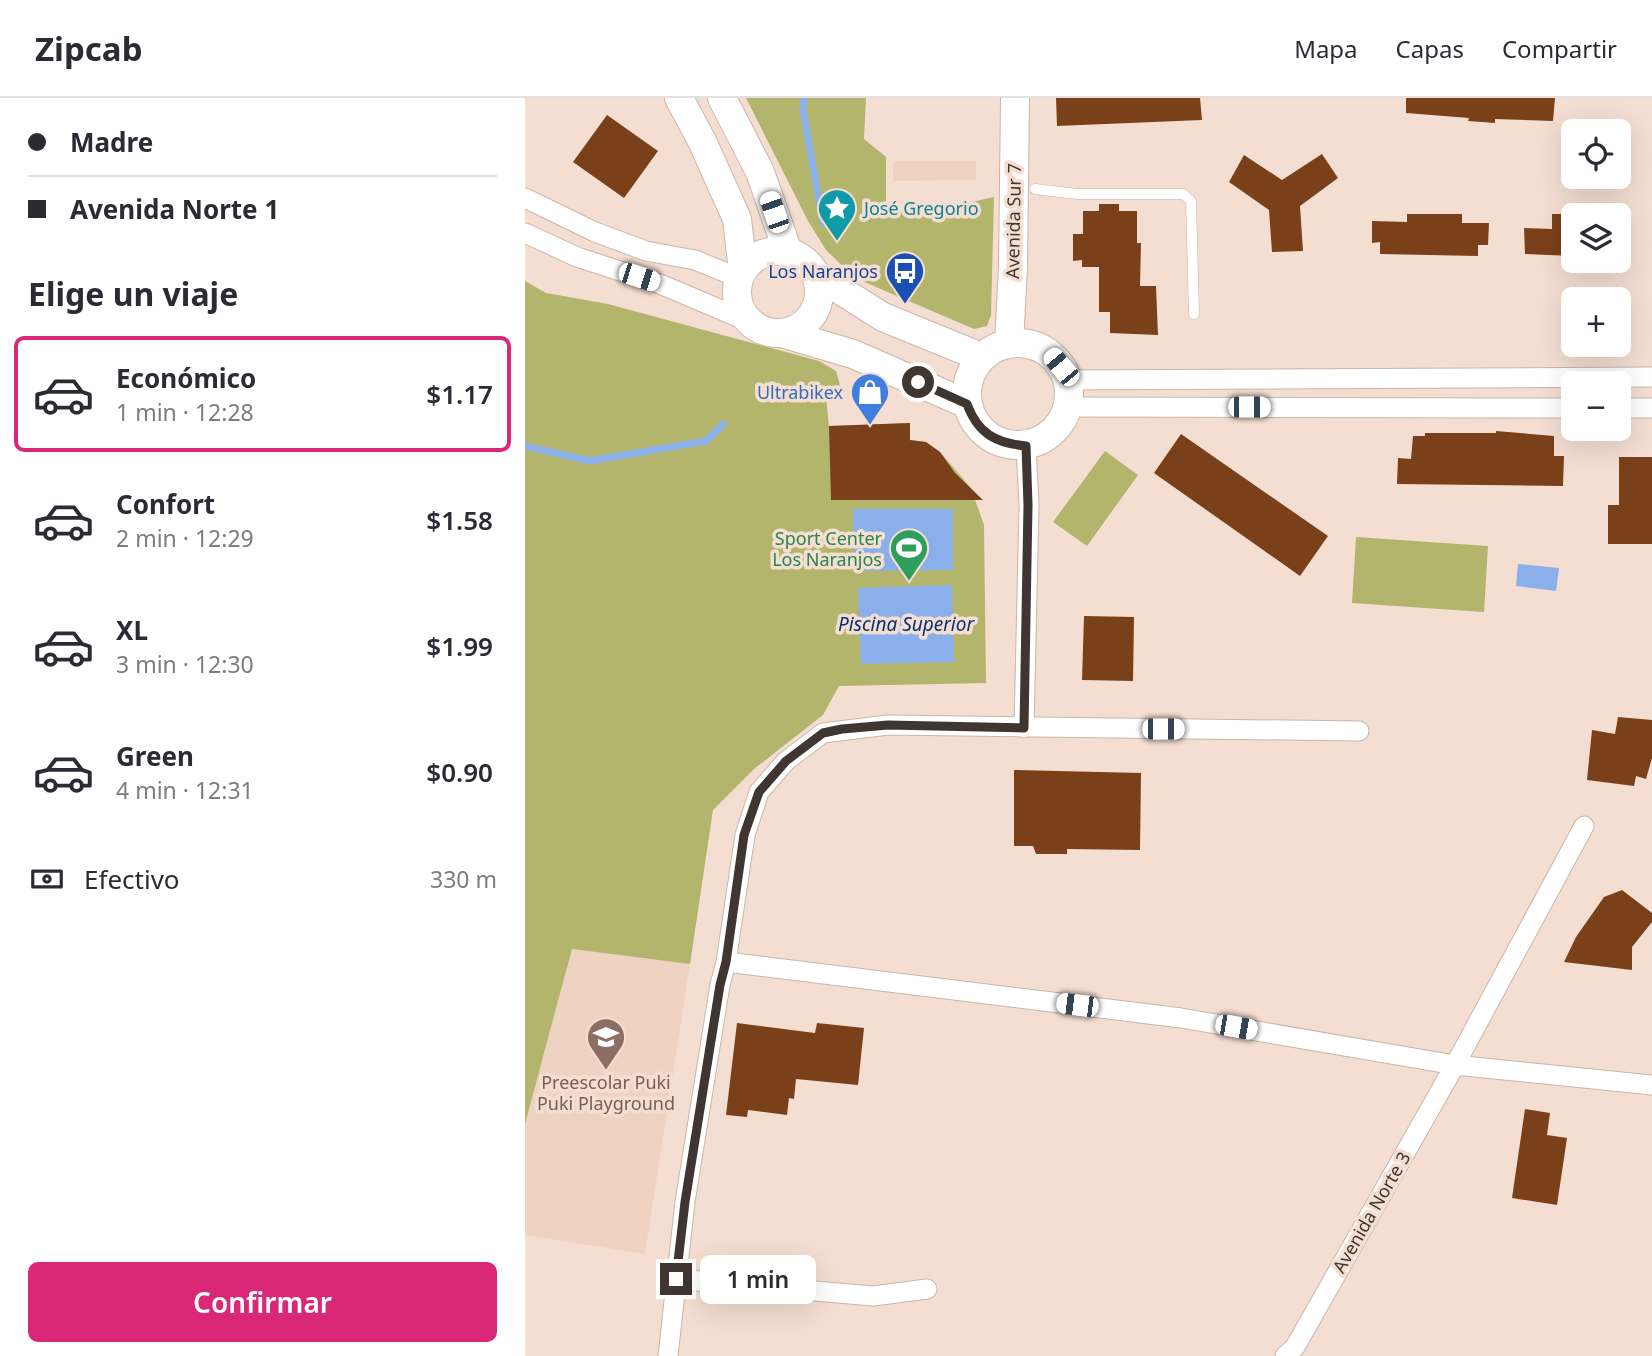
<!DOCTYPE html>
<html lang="es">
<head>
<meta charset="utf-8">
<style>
	body { margin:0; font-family:"Noto Sans",sans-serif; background:#f7f7f7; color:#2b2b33; height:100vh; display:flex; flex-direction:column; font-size:26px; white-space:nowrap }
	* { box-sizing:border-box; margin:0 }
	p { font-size:23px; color:#7c7c81 }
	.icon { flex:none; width:38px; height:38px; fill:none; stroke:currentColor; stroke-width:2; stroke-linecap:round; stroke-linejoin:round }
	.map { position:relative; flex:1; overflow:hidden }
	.panel { display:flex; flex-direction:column; background:#fff; width:525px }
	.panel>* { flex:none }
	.banner { display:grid; align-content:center; height:154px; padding:0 28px; background:#fff }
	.fabs { position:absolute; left:1036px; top:21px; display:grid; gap:14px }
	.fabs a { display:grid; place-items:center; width:70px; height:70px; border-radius:10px; background:#fff; box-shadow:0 7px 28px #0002; font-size:35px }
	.end { position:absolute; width:32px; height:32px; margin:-16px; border:9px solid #3f3631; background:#fff; box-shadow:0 0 0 4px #fff }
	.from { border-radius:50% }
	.bubble { position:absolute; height:49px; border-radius:10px; background:#fff; box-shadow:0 7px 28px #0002; font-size:23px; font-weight:600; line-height:49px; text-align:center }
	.car { position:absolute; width:21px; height:42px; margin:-21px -10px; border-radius:9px; box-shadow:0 0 5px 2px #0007; background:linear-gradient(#fff 24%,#345 0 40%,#fff 0 76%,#345 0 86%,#fff 0) }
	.banner b { display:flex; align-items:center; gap:24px; height:66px; font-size:26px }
	.banner b+b { border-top:2px solid #e1e1e2 }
	.banner i { width:18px; height:18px; background:#2b2b33 }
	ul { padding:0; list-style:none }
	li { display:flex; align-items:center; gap:21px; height:116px; margin:0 14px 10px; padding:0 14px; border:4px solid transparent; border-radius:10px }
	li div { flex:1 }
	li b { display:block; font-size:26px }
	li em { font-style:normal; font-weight:600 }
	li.selected { border-color:#db2777 }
	li>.icon { width:63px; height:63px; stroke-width:1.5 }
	h2 { padding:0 28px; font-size:32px; line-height:84px }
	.pay { display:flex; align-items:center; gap:18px; height:77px; padding:0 28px; font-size:26px }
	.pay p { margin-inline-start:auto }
	.primary-button { display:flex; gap:14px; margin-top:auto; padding:14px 28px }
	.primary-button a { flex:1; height:80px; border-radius:10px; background:#db2777; color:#fff; font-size:28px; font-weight:600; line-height:80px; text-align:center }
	header { display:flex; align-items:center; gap:42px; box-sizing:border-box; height:98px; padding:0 35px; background:#fff; border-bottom:2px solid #e1e1e2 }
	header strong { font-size:33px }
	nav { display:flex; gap:38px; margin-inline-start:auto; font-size:24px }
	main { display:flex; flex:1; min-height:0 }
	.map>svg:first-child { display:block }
	.built { fill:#efd3c2 }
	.green { fill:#b3b56d }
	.water { fill:#8aafea }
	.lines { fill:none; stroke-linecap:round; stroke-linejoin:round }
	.stream { stroke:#8aafea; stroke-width:7 }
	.building { fill:#7a401a }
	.lane-casing { stroke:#cbb5a9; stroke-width:11 }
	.street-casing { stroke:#cbb5a9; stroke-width:21 }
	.secondary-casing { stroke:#cbb5a9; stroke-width:30 }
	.lane { stroke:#fff; stroke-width:10 }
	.street { stroke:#fff; stroke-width:19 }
	.secondary { stroke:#fff; stroke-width:28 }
	.route { stroke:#3f3631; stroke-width:9 }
	.labels { text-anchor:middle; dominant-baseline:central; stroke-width:7; stroke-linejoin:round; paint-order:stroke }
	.culture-label { font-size:18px; fill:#0d838f; stroke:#f4ded2; text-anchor:start }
	.street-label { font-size:18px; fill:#3f3631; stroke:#f4ded2 }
	.transit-label { font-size:18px; fill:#164399; stroke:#f4ded2; text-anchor:end }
	.shop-label { font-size:18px; fill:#366cbe; stroke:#f4ded2; text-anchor:end }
	.leisure-label { font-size:18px; fill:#27864d; stroke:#f4ded2; text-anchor:end }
	.education-label { font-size:18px; fill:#785e54; stroke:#f4ded2 }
	.water-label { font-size:19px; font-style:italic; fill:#053175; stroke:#f4ded2 }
</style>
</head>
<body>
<header>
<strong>Zipcab</strong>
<nav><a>Mapa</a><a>Capas</a><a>Compartir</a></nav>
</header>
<main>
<section class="panel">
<div class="banner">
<b><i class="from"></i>Madre</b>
<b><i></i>Avenida Norte 1</b>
</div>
<h2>Elige un viaje</h2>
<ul>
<li class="selected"><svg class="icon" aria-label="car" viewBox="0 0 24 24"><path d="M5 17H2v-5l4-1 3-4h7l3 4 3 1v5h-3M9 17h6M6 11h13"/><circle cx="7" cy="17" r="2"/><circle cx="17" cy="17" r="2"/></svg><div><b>Económico</b><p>1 min · 12:28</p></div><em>$1.17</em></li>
<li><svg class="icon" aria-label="car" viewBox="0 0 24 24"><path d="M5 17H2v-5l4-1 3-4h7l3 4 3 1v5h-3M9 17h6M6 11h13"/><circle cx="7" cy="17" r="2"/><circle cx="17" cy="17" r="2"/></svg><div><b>Confort</b><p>2 min · 12:29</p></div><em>$1.58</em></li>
<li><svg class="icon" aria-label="car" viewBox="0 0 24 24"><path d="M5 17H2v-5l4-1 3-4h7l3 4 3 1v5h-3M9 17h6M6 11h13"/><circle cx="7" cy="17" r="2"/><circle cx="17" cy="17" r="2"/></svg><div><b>XL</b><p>3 min · 12:30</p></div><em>$1.99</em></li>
<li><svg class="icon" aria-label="car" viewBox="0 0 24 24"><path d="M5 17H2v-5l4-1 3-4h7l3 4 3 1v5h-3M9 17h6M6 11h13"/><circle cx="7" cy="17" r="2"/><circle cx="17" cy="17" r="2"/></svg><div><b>Green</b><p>4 min · 12:31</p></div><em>$0.90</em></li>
</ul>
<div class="pay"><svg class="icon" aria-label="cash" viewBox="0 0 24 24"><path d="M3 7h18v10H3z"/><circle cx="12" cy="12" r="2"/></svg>Efectivo<p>330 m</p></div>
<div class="primary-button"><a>Confirmar</a></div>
</section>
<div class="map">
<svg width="1127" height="1258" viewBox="0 0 1127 1258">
	<rect width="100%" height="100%" fill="#f4ded2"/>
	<path class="built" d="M 368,63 L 451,63 L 451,82 L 368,83 Z
		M 47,851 L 165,866 L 120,1156 L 0,1137 L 0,1026 Z"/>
	<path class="green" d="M 221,0 L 341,0 L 339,41 L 361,59 L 361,112 L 411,112 L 469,99 L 466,217 L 462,228 L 449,231 L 330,180 L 301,152 L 283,123 Z
		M 0,183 L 21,195 L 83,206 L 294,263 L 311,273 L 315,287 L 300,290 L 304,328 L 385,325 L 385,342 L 401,344 L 415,354 L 446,390 L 459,427 L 461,585 L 314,588 L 298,617 L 229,671 L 188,712 L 165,866 L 47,851 L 0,1026 Z
		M 580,353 L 613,377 L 562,448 L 528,424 Z
		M 831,439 L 963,448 L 959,514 L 827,505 Z"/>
	<path class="water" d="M 328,411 L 428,411 L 428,472 L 329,473 Z
		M 993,466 L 1034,470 L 1031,493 L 991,488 Z
		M 427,487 L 429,564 L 336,566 L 333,490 Z"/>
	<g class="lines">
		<path class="stream" d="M 279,0 L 278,12 L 298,125
			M 0,348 L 64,363 L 181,343 L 198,326"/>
	</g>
	<path class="building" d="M 531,0 L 675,0 L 677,22 L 532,28 Z
		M 881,0 L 1030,0 L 1028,23 L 970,21 L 970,25 L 943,23 L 944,20 L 881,15 Z
		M 82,17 L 133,53 L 99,100 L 48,64 Z
		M 797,56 L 813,80 L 775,108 L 778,153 L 747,154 L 744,112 L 704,84 L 719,57 L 757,82 Z
		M 574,106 L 594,106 L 594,113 L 612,113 L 612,145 L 616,145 L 615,188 L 631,188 L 633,237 L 585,235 L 585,214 L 574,214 L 574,169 L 557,169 L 557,162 L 548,163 L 548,136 L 558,136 L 558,113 L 574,113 Z
		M 882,116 L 937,116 L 937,125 L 964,125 L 963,147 L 953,147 L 953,158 L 855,156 L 855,144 L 847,145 L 847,123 L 882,124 Z
		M 1027,116 L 1048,116 L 1048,158 L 1000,156 L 999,130 L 1027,131 Z
		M 385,325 L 385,342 L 401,344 L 415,354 L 430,375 L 458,402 L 306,402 L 304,328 Z
		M 971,333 L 1029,338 L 1029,358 L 1039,358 L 1038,388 L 872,386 L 873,360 L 886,361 L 888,338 L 900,338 L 900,335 L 971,335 Z
		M 656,336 L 803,438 L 775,478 L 629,375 Z
		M 1094,359 L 1127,359 L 1127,446 L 1083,446 L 1083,407 L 1094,407 Z
		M 559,518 L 609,519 L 608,583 L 557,582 Z
		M 1093,619 L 1127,622 L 1127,660 L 1121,681 L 1111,678 L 1109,688 L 1062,682 L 1067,632 L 1090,636 Z
		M 489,672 L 616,675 L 615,752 L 542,751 L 542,756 L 511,756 L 508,748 L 489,748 Z
		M 1097,792 L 1127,815 L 1127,824 L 1107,849 L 1107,872 L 1039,864 L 1051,839 L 1079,799 Z
		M 212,925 L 290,935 L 292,925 L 339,930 L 333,987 L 271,981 L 269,1001 L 264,1000 L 262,1017 L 223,1012 L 222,1019 L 201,1017 Z
		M 1000,1011 L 1025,1015 L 1022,1037 L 1042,1040 L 1032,1107 L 987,1100 Z"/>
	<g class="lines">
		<g class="lane-casing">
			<path id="lane" d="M 510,91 L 552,96 L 658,96 L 666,103 L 669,216"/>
		</g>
		<g class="street-casing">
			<path id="street" d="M 0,100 L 70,134 L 121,153 L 170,162 L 214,180
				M 0,135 L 52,159 L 135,186 L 227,225
				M 542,282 L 1127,279
				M 542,309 L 1048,310
				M 1094,310 L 1127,310
				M 499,630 L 504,407 L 501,348
				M 201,864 L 656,920 L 930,967 L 1127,987
				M 151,1181 L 348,1198 L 402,1191
				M 143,1258 L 160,1104 L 195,887 L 201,864 L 220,737 L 234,694 L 261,663 L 298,635 L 363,627 L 834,633
				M 760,1258 L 770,1249 L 930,967 L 1059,728"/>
		</g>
		<g class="secondary-casing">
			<path id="secondary" d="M 154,0 L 177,43 L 212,121 L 218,173
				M 197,0 L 235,74 L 263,154
				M212 194a41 41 0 1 1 82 0a41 41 0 1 1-82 0Z
				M 290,176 L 358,219 L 456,259
				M 257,235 L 328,256 L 442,306
				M442 296a51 51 0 1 1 102 0a51 51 0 1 1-102 0Z
				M 484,246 L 488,169 L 490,0"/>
		</g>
		<use href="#lane" class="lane"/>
		<use href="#street" class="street"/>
		<use href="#secondary" class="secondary"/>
	</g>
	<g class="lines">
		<path class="route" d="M 151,1181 L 160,1104 L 195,887 L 201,864 L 219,737 L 234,694 L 261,663 L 298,635 L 317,631 L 363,627 L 499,630 L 503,407 L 501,348 C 471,345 453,336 442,306 L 393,284"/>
	</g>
	<defs>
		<g id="sight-pin" transform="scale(2.0125)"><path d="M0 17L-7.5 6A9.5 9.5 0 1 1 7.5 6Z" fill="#0f9aa8" stroke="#f4ded2"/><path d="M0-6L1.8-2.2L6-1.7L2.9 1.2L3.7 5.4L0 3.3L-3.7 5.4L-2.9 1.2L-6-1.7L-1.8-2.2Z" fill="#fff"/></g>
		<g id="bus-pin" transform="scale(2.0125)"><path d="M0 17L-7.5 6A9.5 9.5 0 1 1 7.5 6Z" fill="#1a4fb4" stroke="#f4ded2"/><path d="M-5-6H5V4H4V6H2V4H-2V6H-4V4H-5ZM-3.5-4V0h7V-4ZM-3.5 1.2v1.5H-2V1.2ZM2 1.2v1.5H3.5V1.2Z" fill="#fff"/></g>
		<g id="shop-pin" transform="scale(2.0125)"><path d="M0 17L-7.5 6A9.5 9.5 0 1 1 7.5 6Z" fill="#3f7fe0" stroke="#f4ded2"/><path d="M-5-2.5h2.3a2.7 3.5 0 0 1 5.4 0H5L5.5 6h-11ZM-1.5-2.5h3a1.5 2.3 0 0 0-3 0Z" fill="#fff"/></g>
		<g id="stadium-pin" transform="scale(2.0125)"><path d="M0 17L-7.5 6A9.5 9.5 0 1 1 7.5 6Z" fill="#2e9e5b" stroke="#f4ded2"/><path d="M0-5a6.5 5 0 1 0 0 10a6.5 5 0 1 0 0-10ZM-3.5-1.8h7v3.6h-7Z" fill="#fff"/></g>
		<g id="school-pin" transform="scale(2.0125)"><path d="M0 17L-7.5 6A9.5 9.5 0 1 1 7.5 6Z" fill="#8d6e63" stroke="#f4ded2"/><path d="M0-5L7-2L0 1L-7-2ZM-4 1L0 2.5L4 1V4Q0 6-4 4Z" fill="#fff"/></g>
	</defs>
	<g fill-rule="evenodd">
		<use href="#sight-pin" x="312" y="110"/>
		<use href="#bus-pin" x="380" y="173"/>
		<use href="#shop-pin" x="345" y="294"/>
		<use href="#stadium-pin" x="384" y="450"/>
		<use href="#school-pin" x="81" y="939"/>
	</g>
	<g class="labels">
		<g class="culture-label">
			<text x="339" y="110">José Gregorio</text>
		</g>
		<g class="street-label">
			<text transform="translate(488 123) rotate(-89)">Avenida Sur 7</text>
			<text transform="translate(846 1114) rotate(-60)">Avenida Norte 3</text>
		</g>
		<g class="transit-label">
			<text x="353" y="173">Los Naranjos</text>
		</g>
		<g class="shop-label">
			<text x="318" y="294">Ultrabikex</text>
		</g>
		<g class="leisure-label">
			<text x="357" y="440">Sport Center<tspan x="357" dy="21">Los Naranjos</tspan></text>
		</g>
		<g class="education-label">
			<text x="81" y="984">Preescolar Puki<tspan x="81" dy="21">Puki Playground</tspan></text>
		</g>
		<g class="water-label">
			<text x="381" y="526">Piscina Superior</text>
		</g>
	</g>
</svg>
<div class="fabs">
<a><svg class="icon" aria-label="locate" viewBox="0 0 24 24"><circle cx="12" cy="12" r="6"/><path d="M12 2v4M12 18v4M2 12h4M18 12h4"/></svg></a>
<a><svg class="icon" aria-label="layers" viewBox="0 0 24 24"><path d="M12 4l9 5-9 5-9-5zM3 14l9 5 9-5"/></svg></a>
<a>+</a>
<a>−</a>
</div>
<i class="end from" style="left:393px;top:284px"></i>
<i class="end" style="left:151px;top:1181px"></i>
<div class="bubble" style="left:175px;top:1157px;width:116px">1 min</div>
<i class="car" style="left:249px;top:114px;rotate:341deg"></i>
<i class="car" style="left:114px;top:179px;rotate:108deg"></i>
<i class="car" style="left:536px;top:269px;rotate:320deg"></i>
<i class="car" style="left:724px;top:309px;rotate:90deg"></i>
<i class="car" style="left:638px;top:631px;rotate:90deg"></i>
<i class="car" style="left:552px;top:907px;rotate:277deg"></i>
<i class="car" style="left:711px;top:929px;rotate:100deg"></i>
</div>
</main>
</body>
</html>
